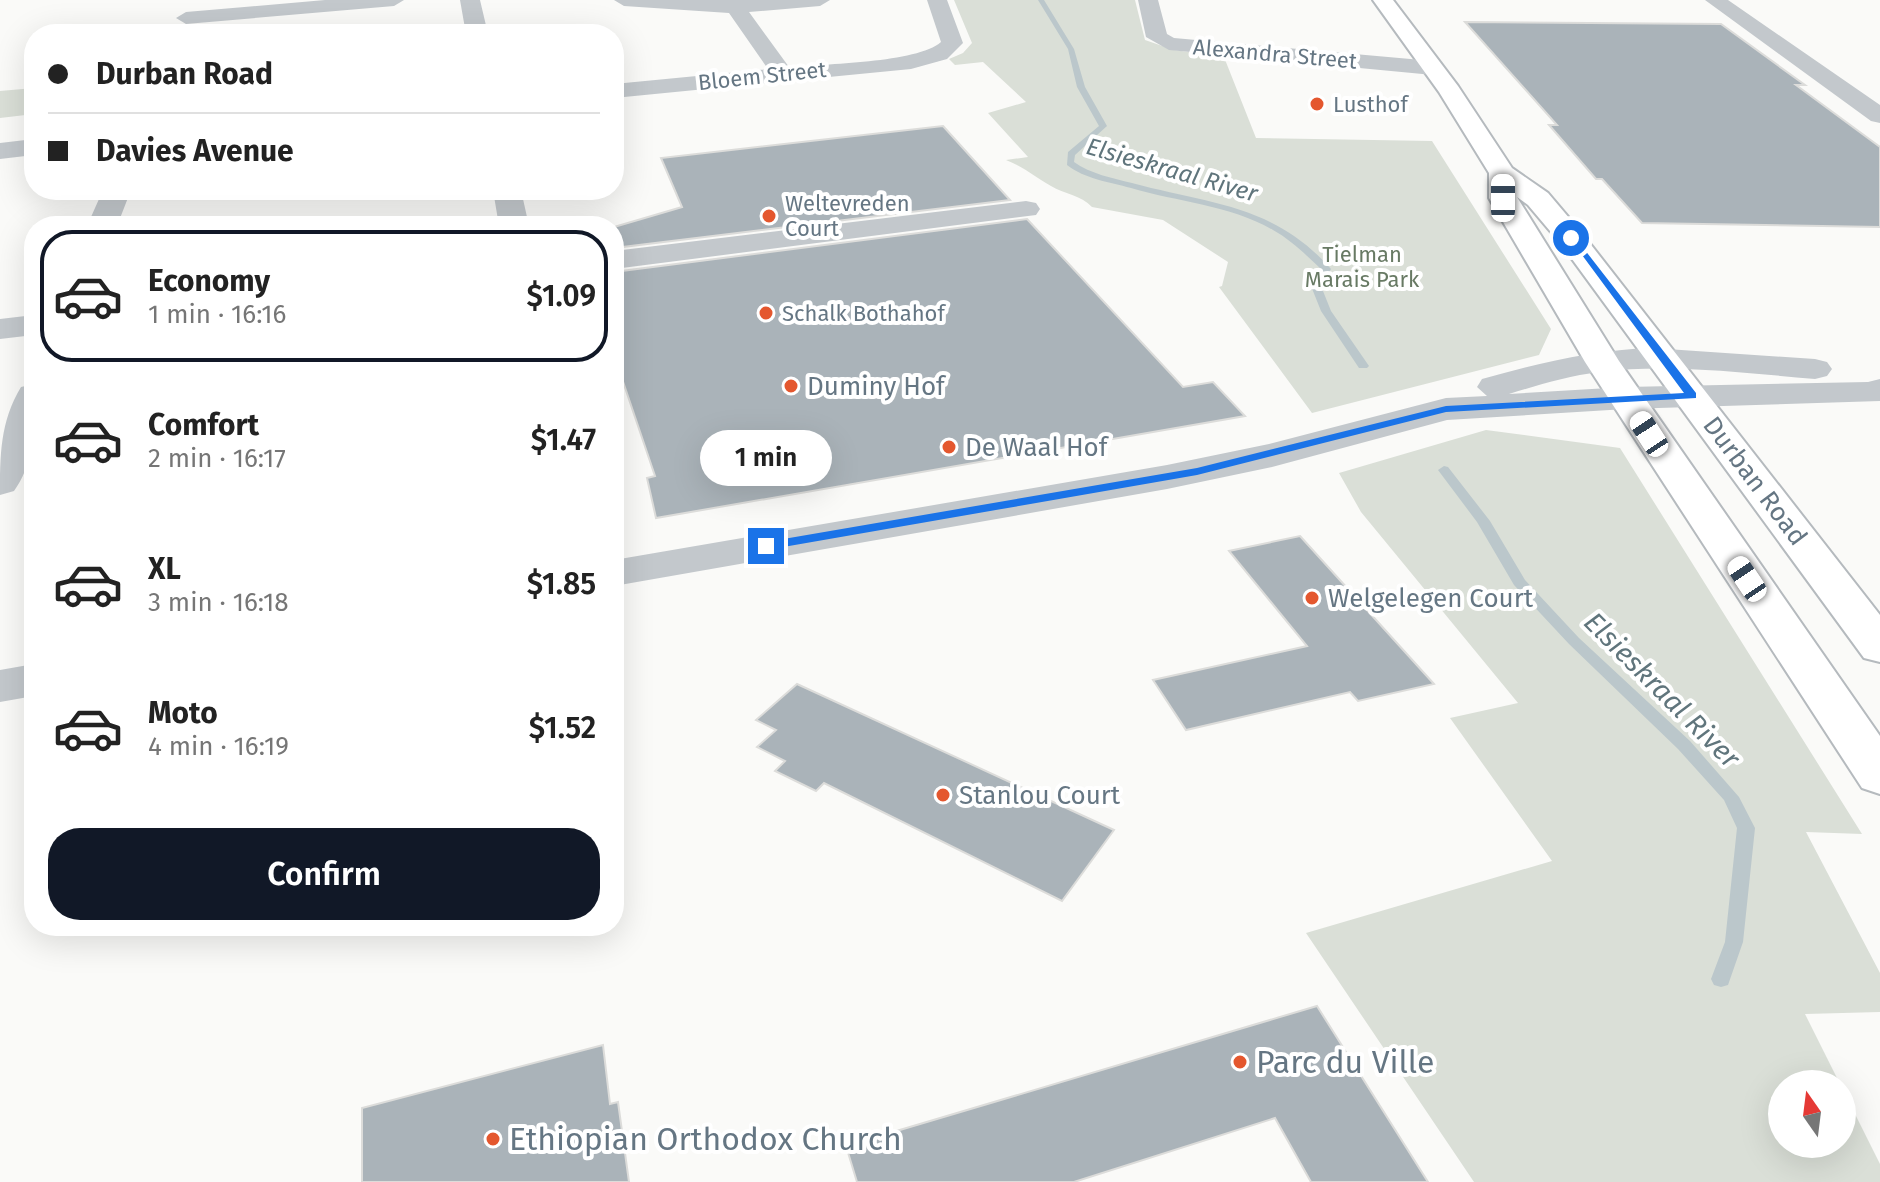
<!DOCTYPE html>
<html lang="en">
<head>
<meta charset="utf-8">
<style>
	body { margin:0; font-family:"Fira Sans",sans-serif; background:#f6f6f6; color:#222; height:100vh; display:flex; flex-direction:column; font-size:30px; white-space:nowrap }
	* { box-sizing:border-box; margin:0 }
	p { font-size:26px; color:#767676 }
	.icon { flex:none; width:44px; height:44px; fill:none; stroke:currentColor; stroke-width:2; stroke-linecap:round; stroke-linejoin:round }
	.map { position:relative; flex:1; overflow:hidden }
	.drawer { position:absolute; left:24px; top:216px; width:600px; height:720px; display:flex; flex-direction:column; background:#fff; border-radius:32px; box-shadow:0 8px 32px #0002 }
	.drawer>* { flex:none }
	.banner { position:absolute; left:24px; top:24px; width:600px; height:176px; border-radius:32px; box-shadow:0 8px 32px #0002; display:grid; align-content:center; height:176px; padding:0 24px; background:#fff }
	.needle { width:52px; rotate:346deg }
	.controls { position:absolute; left:1768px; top:1070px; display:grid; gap:16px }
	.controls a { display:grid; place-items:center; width:88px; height:88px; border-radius:50%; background:#fff; box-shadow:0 8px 32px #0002; font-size:40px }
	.end { position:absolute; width:36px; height:36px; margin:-18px; border:10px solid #1a73e8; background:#fff; box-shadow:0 0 0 4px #fff }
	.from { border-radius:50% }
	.bubble { position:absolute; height:56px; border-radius:28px; background:#fff; box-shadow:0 8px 32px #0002; font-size:26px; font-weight:600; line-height:56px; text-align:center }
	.car { position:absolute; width:24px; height:48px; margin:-24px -12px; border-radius:10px; box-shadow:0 0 6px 2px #0007; background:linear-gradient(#fff 24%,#345 0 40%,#fff 0 76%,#345 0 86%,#fff 0) }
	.banner b { display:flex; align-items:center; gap:28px; height:76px; font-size:30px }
	.banner b+b { border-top:2px solid #e0e0e0 }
	.banner i { width:20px; height:20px; background:#222 }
	ul { padding:14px 0 0; list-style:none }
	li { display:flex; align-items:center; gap:24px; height:132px; margin:0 16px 12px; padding:0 8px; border:4px solid transparent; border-radius:32px }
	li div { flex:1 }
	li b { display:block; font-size:30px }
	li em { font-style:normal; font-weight:600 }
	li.active { border-color:#111827 }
	li>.icon { width:72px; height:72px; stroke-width:1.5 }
	.primary-button { display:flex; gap:16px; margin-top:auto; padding:16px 24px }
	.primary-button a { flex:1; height:92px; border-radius:32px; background:#111827; color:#fff; font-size:32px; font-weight:600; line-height:92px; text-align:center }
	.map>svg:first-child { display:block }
	.green { fill:#dadfd7 }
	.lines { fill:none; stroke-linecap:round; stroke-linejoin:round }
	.stream { fill:#bbc7cb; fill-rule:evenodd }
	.building { fill:#aab3b9; stroke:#dcdcda; stroke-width:2 }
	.primary-casing { stroke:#b5babe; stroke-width:4 }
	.street { fill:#c3c8cc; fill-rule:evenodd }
	.primary { fill:#fff; fill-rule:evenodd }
	.route { fill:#1a73e8 }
	.poi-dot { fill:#e4572e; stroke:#fff; stroke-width:3 }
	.labels { text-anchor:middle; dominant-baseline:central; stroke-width:8; stroke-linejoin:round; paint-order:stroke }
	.far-street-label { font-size:22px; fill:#657683; stroke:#fff }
	.far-poi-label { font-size:22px; fill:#657683; stroke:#fff; text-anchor:start }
	.far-park-label { font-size:22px; fill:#687a64; stroke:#fff }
	.far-water-label { font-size:24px; font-style:italic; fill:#60757c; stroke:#fff }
	.poi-label { font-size:26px; fill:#657683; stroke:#fff; text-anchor:start }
	.street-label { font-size:26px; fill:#657683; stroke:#fff }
	.water-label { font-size:28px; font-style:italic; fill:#60757c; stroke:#fff }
	.near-poi-label { font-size:32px; fill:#657683; stroke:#fff; text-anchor:start }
</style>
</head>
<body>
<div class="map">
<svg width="1880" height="1182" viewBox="0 0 1880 1182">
	<rect width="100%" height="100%" fill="#fafaf8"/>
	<path class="green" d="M 954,0 L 1135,0 L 1145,40 L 1174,50 L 1224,57 L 1256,138 L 1432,141 L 1551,329 L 1539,355 L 1312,413 L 1219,287 L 1222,286 L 1228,262 L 1163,220 L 1092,207 C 1081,195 1064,194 1051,186 C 1035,177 1024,167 1006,160 L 1028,157 L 988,113 L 1026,102 L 983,62 L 955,65 L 949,59 L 963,53 L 972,43 Z
		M 34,88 L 34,114 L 0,118 L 0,91 Z
		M 1486,430 L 1620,448 L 1862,834 L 1806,832 L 1880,973 L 1880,1012 L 1805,1014 L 1840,1084 L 1782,1084 L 1782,1144 L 1842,1144 L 1842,1088 L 1880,1164 L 1880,1182 L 1474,1182 L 1306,933 L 1552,861 L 1450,718 L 1518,703 L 1361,512 L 1339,473 Z"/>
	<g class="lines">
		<path class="stream" d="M 1038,0 L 1044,0 L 1074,49 L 1085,87 L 1107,126 L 1075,155 L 1074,162 C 1091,174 1112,178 1132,183 C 1209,204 1274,204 1331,269 L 1321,286 L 1331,311 L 1369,366 L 1367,368 L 1359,368 L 1321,311 L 1311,286 L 1321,269 C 1306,255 1291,240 1273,230 C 1230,205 1178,202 1131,188 C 1109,182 1085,179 1067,165 L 1068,152 L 1099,126 L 1077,87 L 1068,49 Z
			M 1444,466 L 1448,467 L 1490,521 L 1525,580 L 1579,638 L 1690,741 L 1739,797 L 1755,828 L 1743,942 L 1728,985 L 1721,987 L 1714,985 L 1711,979 L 1725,942 L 1737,828 L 1724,800 L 1678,749 L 1569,644 L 1514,585 L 1477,522 L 1438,470 Z"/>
	</g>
	<path class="building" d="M 1465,22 L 1721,24 L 1805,85 L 1796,85 L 1880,147 L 1880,227 L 1642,223 L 1602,179 L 1596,179 L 1549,125 L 1557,125 Z
		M 943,126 L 1010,200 L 614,248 L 614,227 L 682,207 L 661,158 Z
		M 1027,219 L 1183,387 L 1213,382 L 1245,416 L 656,518 L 647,478 L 655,476 L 614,355 L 614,272 Z
		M 1300,536 L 1434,684 L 1358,701 L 1350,692 L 1186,730 L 1153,680 L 1307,646 L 1229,551 Z
		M 797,684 L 1114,830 L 1062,901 L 824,783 L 816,791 L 775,771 L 785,761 L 757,747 L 776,730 L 756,720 Z
		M 1317,1006 L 1428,1182 L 1311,1182 L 1275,1118 L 1074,1182 L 857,1182 L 846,1146 Z
		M 603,1045 L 610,1104 L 618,1102 L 629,1182 L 362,1182 L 362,1108 Z"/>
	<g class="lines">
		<g class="primary-casing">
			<path id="primary" d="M 1373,0 L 1393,0 L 1458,86 L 1512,168 L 1548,193 L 1581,232 L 1880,615 L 1880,662 L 1864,658 L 1561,244 L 1528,205 L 1517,197 L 1619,361 L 1880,736 L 1880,794 L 1862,788 L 1585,362 L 1489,198 L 1489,173 L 1439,92 Z"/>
		</g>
		<path class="street" d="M 325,0 L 404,0 L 394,6 L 186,24 L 176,18 L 186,12 Z
			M 460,0 L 480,0 L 488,34 L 466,34 Z
			M 614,0 L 830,0 L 820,6 L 749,12 L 789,67 C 824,64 917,63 941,42 L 927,0 L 947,0 L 963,43 L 947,59 L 911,69 L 614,98 L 614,84 L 768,69 L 729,13 L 624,6 Z
			M 1138,0 L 1158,0 L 1167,34 L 1174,38 L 1433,61 L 1444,68 L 1433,75 L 1169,50 L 1146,37 Z
			M 1705,0 L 1728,0 L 1880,105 L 1880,123 L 1871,121 Z
			M 34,139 L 34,155 L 0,159 L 0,143 Z
			M 103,190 L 131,190 L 117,226 L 87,226 Z
			M 493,190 L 521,190 L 529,226 L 499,226 Z
			M 1026,201 L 1036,203 L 1040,209 L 1036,215 L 614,269 L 614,251 Z
			M 34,315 L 34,335 L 0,339 L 0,319 Z
			M 1652,348 L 1815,359 L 1827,362 L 1832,369 L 1827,376 L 1815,379 C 1743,373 1671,363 1599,372 C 1568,376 1538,385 1509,394 L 1626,387 L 1868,382 L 1880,379 L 1880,401 L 1626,409 L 1447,420 L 1272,467 L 1167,489 L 614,586 L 614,560 L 1167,465 L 1269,444 L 1446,398 L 1487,396 L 1477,387 L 1482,379 C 1539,363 1593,350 1652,348 Z
			M 34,384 C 34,422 37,459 14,491 L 0,495 C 0,455 0,422 21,387 Z
			M 34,664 L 34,696 L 0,702 L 0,670 Z"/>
		<use href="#primary" class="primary"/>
	</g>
	<path class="route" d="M 1568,236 L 1574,236 L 1696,393 L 1696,398 L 1446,412 L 1197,475 L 766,550 L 759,546 L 766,542 L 1197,468 L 1446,406 L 1684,393 Z"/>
	<g class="poi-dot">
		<circle cx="1317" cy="104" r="8"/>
		<circle cx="769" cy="216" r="8"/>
		<circle cx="766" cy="313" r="8"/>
		<circle cx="791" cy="386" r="8"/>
		<circle cx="949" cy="447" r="8"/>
		<circle cx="1312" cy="598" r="8"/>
		<circle cx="943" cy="795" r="8"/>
		<circle cx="1240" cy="1062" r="8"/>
		<circle cx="493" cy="1139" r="8"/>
	</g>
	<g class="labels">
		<g class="far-street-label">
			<text transform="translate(1275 54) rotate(5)">Alexandra Street</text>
			<text transform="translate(762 76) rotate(-6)">Bloem Street</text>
		</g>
		<g class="far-poi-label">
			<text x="1333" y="104">Lusthof</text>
			<text x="785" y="203">Weltevreden<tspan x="785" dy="25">Court</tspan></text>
			<text x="782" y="313">Schalk Bothahof</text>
		</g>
		<g class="far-park-label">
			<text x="1362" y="254">Tielman<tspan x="1362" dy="25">Marais Park</tspan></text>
		</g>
		<g class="far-water-label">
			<text transform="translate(1172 170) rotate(16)">Elsieskraal River</text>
		</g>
		<g class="poi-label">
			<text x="807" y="386">Duminy Hof</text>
			<text x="965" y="447">De Waal Hof</text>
			<text x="1328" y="598">Welgelegen Court</text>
			<text x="959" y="795">Stanlou Court</text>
		</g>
		<g class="street-label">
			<text transform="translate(1755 481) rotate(53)">Durban Road</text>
		</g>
		<g class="water-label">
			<text transform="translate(1662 690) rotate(45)">Elsieskraal River</text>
		</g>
		<g class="near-poi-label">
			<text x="1256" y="1062">Parc du Ville</text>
			<text x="509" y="1139">Ethiopian Orthodox Church</text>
		</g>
	</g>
</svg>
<div class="controls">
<a><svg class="needle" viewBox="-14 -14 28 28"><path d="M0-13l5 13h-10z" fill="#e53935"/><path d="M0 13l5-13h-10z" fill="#767676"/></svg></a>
</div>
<i class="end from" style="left:1571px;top:238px"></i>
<i class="end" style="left:766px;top:546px"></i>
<div class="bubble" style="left:700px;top:430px;width:132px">1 min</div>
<i class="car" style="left:1503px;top:198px;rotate:0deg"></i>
<i class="car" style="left:1649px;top:434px;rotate:327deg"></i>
<i class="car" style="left:1747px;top:579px;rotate:326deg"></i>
<div class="banner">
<b><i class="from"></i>Durban Road</b>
<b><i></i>Davies Avenue</b>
</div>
<section class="drawer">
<ul>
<li class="active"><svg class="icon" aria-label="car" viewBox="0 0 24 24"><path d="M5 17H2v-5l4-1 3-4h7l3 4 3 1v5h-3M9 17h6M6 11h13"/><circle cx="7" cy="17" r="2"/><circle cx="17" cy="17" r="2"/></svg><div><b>Economy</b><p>1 min · 16:16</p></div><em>$1.09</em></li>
<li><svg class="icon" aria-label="car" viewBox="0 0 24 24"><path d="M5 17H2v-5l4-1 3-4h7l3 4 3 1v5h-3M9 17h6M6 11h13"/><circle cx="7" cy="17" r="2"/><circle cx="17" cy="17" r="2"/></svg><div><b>Comfort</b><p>2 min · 16:17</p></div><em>$1.47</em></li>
<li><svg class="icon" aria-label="car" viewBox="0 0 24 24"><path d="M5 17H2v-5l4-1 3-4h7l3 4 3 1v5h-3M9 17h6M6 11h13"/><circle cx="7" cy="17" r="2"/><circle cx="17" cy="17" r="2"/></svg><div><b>XL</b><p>3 min · 16:18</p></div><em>$1.85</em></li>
<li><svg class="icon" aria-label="car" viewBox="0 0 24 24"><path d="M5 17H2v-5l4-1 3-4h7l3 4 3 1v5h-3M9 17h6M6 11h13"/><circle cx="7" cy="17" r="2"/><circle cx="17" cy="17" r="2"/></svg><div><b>Moto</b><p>4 min · 16:19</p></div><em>$1.52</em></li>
</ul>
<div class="primary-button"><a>Confirm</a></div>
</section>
</div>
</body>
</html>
